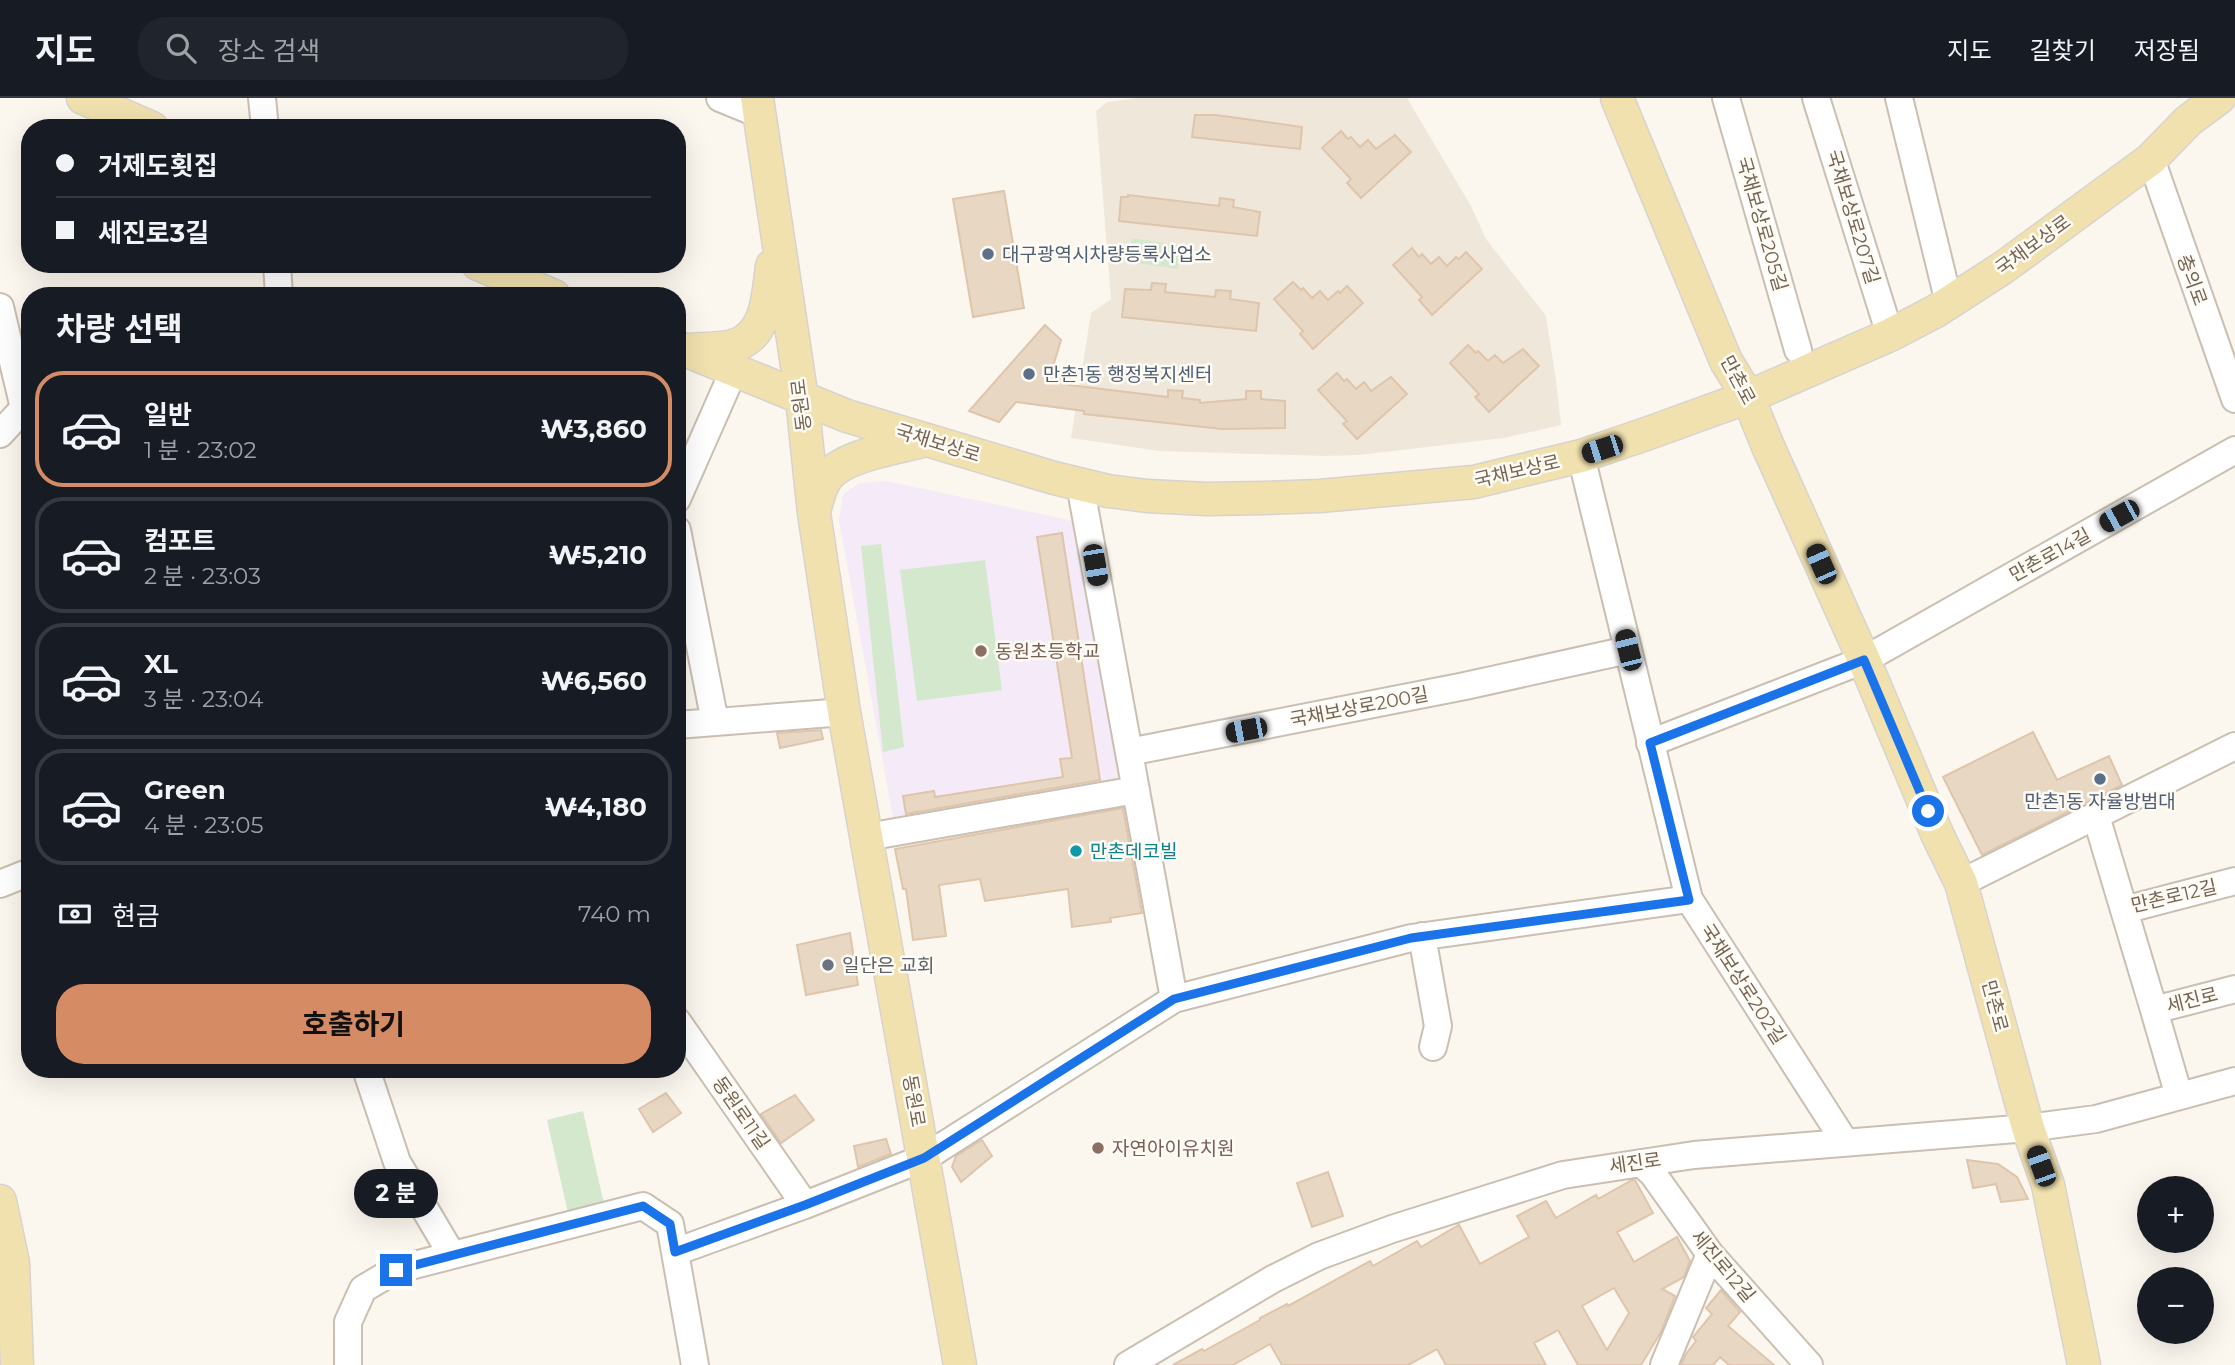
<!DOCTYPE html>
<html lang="ko">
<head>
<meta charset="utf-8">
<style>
	body { margin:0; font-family:Montserrat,"Noto Sans KR",sans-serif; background:#20242c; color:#f1f3f6; height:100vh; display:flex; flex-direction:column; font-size:26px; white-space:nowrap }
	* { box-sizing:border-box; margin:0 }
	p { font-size:23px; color:#9ea1a6 }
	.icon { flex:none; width:38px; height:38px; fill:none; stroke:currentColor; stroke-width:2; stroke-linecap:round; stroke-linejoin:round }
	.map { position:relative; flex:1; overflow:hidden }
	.panel { position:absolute; left:21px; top:189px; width:665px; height:791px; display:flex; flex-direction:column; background:#171b24; border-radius:28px; box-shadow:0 7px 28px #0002 }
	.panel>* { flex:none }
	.guide { position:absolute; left:21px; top:21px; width:665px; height:154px; border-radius:28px; box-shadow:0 7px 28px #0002; display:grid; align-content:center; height:154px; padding:0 35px; background:#171b24 }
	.controls { position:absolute; left:2137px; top:1078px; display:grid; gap:14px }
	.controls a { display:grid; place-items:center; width:77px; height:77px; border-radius:50%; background:#171b24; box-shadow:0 7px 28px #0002; font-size:35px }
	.end { position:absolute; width:32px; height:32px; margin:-16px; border:9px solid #1a73e8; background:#fff; box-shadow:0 0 0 4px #fff }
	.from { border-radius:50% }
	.bubble { position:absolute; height:49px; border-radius:24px; background:#171b24; box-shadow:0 7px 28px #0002; font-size:23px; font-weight:700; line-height:49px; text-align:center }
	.car { position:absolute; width:21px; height:42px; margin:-21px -10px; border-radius:9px; box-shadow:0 0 5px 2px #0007; background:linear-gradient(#222 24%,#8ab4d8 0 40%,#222 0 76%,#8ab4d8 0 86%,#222 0) }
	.guide b { display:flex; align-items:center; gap:24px; height:66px; font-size:26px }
	.guide b+b { border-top:2px solid #363941 }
	.guide i { width:18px; height:18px; background:#f1f3f6 }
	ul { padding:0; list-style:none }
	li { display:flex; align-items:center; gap:21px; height:116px; margin:0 14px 10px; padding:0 21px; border:4px solid #363941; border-radius:28px }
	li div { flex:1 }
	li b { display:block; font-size:26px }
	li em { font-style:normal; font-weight:700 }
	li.active { border-color:#d58b63 }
	li>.icon { width:63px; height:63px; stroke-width:1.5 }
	h2 { padding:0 35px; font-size:32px; line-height:84px }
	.pay { display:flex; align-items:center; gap:18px; height:77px; padding:0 35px; font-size:26px }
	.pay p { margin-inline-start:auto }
	.button { display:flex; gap:14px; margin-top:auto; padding:14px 35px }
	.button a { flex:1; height:80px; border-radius:28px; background:#d58b63; color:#111; font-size:28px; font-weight:700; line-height:80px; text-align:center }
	header { display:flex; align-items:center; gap:42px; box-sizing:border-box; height:98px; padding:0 35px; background:#171b24; border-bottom:2px solid #363941 }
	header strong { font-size:33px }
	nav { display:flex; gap:38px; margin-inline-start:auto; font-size:24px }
	.search { width:490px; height:63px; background:#20242c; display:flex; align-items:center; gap:18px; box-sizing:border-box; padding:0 24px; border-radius:28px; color:#9ea1a6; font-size:26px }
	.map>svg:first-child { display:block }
	.residential { fill:#efe8da }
	.education { fill:#f4eaf8 }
	.green { fill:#d4e8cd }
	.building { fill:#e8d7c3; stroke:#dec5ab; stroke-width:2; fill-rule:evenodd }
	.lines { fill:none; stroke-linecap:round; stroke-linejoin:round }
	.minor-casing { stroke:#cabfb1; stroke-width:30 }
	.major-casing { stroke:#d8d3cf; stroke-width:35 }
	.minor { stroke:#fff; stroke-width:26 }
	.major { stroke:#f1e1af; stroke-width:32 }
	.route { stroke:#1a73e8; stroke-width:9 }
	.service-dot { fill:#5c6f8a; stroke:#fefbf4; stroke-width:2.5 }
	.education-dot { fill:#8d6e63; stroke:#fefbf4; stroke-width:2.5 }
	.culture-dot { fill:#0f9aa8; stroke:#fefbf4; stroke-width:2.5 }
	.worship-dot { fill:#6b7280; stroke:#fefbf4; stroke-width:2.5 }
	.labels { text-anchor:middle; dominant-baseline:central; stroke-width:5; stroke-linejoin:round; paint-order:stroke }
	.street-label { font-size:19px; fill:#746352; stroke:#fefbf4 }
	.service-label { font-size:19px; fill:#4e5e75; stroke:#fefbf4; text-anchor:start }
	.education-label { font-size:19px; fill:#785e54; stroke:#fefbf4; text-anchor:start }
	.culture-label { font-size:19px; fill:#0d838f; stroke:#fefbf4; text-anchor:start }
	.worship-label { font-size:19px; fill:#5b616d; stroke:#fefbf4; text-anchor:start }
</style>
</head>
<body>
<header>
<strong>지도</strong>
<div class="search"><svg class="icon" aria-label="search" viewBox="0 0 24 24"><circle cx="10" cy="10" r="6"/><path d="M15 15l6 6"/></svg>장소 검색</div>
<nav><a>지도</a><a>길찾기</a><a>저장됨</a></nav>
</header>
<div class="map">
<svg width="2235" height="1267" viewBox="0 0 2235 1267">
	<rect width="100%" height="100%" fill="#fbf7ee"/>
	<path class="residential" d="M 1137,0 L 1407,0 L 1471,108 L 1486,141 L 1546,218 L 1556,282 L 1561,327 L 1504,340 L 1359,357 L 1324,358 L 1159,353 L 1071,340 L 1091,215 L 1111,201 L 1096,13 L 1107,4 Z"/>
	<path class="education" d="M 886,383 L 1074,423 L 1125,683 L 894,725 L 839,422 L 843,396 L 860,385 Z"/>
	<path class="green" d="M 1132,140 L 1181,148 L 1178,171 L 1129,164 Z
		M 881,446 L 904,649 L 883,654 L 861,448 Z
		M 985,462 L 1002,592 L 917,603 L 900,472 Z
		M 583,1013 L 604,1106 L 568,1115 L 547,1022 Z"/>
	<path class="building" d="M 1195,17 L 1216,17 L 1302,29 L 1300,51 L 1192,39 Z
		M 1341,33 L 1348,41 L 1351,39 L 1360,49 L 1368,42 L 1376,51 L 1395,37 L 1411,54 L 1361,100 L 1347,85 L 1351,81 L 1322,50 Z
		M 1004,93 L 1024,210 L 973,219 L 953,101 Z
		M 1128,97 L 1219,108 L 1220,100 L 1234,102 L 1233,109 L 1260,114 L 1257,138 L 1119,123 L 1121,99 L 1128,99 Z
		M 1412,150 L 1419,159 L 1422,156 L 1431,166 L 1439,159 L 1447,168 L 1456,159 L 1459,161 L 1466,154 L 1482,171 L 1432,217 L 1419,202 L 1422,199 L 1393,167 Z
		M 1293,184 L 1301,192 L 1303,190 L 1312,200 L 1320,193 L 1328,202 L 1338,193 L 1340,195 L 1347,188 L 1363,205 L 1313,251 L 1300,236 L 1303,233 L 1274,201 Z
		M 1152,185 L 1166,186 L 1165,194 L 1215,199 L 1216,192 L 1231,193 L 1230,201 L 1259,205 L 1256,233 L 1122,219 L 1125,191 L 1151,192 Z
		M 1045,227 L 1061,242 L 1051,275 L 1071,278 L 1069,287 L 1168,299 L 1168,292 L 1183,293 L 1182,300 L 1200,302 L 1200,305 L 1246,301 L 1246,293 L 1261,293 L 1261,301 L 1285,303 L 1285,330 L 1222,331 L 1084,316 L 1084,313 L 1016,304 L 999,324 L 969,313 Z
		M 1468,247 L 1476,255 L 1478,253 L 1488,263 L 1495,257 L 1503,265 L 1523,251 L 1539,268 L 1489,314 L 1475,299 L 1479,296 L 1450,265 Z
		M 1337,275 L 1344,283 L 1347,281 L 1356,291 L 1364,284 L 1371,293 L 1391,279 L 1407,296 L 1357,341 L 1343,326 L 1347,323 L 1318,292 Z
		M 1062,435 L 1100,682 L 906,716 L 903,698 L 934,693 L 935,699 L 1063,679 L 1060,661 L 1072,660 L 1037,439 Z
		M 821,632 L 823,641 L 780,650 L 777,635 Z
		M 2033,634 L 2057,682 L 2109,658 L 2122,687 L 1982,757 L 1943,679 Z
		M 1123,710 L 1142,815 L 1110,820 L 1111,824 L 1072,829 L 1068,791 L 985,803 L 980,781 L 939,787 L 946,838 L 913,842 L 906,791 L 903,791 L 895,751 Z
		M 850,835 L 858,887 L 806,897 L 797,847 Z
		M 666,995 L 681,1015 L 653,1034 L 639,1011 Z
		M 795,997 L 814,1022 L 781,1045 L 761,1016 Z
		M 886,1041 L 891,1056 L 858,1069 L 854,1048 Z
		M 982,1042 L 992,1058 L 961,1084 L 952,1069 L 956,1058 Z
		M 1967,1062 L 1998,1066 L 2017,1079 L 2028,1101 L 2001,1104 L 1996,1086 L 1973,1090 Z
		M 1328,1074 L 1343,1118 L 1312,1129 L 1297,1085 Z
		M 1632,1082 L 1635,1082 L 1653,1115 L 1617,1134 L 1634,1164 L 1677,1139 L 1690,1163 L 1684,1179 L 1662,1191 L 1675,1198 L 1661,1234 L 1641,1267 L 1578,1267 L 1558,1232 L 1534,1245 L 1546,1267 L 1446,1267 L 1437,1251 L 1408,1267 L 1282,1267 L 1270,1246 L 1233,1267 L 1173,1267 L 1202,1251 L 1204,1253 L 1260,1222 L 1260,1220 L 1287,1206 L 1288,1208 L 1370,1163 L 1373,1168 L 1417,1143 L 1421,1149 L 1459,1127 L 1480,1166 L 1529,1139 L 1517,1118 L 1546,1103 L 1556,1120 L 1596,1097 L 1598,1101 ZM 1614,1190 L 1629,1215 L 1607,1252 L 1582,1208 Z
		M 1721,1192 L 1740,1214 L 1728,1228 L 1774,1267 L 1729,1267 L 1720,1259 L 1713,1267 L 1681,1267 L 1686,1256 L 1696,1243 L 1693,1239 L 1712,1216 L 1706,1210 Z"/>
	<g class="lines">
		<g class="minor-casing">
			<path id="minor" d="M 262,0 L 265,30
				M 720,0 L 759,16
				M 1726,0 L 1798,252
				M 1816,0 L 1890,237
				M 1899,0 L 1949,205
				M 2151,61 L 2235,301
				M 277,166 L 279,198
				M 0,209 L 24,310 L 30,313
				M 0,336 L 24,310
				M 1581,358 L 1689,801 L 1845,1044
				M 1080,386 L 1174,901
				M 677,401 L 734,272
				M 677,432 L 715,624
				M 677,627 L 844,614
				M 1650,645 L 1864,562 L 2235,352
				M 1129,654 L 1465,588 L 1628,552
				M 2096,718 L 2124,812 L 2235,783
				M 867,739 L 1136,692
				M 1961,785 L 2235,648
				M 0,786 L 30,774
				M 2124,812 L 2154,912
				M 1422,838 L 1438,928 L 1433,949
				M 677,923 L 805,1107 L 924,1060 L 1174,901 L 1411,840 L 1689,801
				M 366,971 L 397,1064 L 452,1157
				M 2179,998 L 2154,912 L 2235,891
				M 1641,1065 L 1653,1076 L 1710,1156 L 1809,1267
				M 675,1154 L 805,1107
				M 348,1267 L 348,1224 L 363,1191 L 395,1172 L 643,1108 L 670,1126 L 695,1267
				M 1128,1267 L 1273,1181 L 1319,1158 L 1392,1131 L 1563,1077 L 1694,1057 L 2028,1030 L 2096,1021 L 2235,983
				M 1664,1267 L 1710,1156"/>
		</g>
		<g class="major-casing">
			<path id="major" d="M 83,0 L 152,30
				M 757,0 L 802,301 L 814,415 L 844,614 L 960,1267
				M 1617,0 L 1726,263 L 1748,299 L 1767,346 L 1864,562 L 1938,738 L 1961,785 L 2028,1030 L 2048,1087 L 2084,1267
				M 478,166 L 554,198
				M 677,249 L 847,318 L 1054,380 L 1108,393 L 1147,398 L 1207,401 L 1264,400 L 1320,398 L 1474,384 L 1581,358 L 1646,336 L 1748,299 L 1890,237 L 1936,213 L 2004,169 L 2151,61 L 2188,23 L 2219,0
				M 688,252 C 702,251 719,251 733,248 C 768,238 768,197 772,168
				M 814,414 C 817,402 820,388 828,378 C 847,356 898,350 926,342
				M 0,1103 L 13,1165 L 17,1267"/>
		</g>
		<use href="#minor" class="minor"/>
		<use href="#major" class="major"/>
	</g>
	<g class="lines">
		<path class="route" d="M 396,1172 L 643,1108 L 670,1126 L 675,1154 L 805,1107 L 924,1060 L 1174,901 L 1411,840 L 1689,802 L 1650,645 L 1864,562 L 1928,713"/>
	</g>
	<g class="service-dot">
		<circle cx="988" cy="156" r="7"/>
		<circle cx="1029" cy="276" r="7"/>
		<circle cx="2100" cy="681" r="7"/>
	</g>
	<g class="education-dot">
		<circle cx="981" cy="553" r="7"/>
		<circle cx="1098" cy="1050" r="7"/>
	</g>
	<circle class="culture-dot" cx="1076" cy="753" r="7"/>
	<circle class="worship-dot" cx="828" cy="867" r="7"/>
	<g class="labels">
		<g class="street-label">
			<text transform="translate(1853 119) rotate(73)">국채보상로207길</text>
			<text transform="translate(1762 126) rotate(74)">국채보상로205길</text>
			<text transform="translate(2033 147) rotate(-36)">국채보상로</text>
			<text transform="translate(2192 182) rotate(70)">충의로</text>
			<text transform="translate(1738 282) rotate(62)">만촌로</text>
			<text transform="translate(801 307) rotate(-97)">동원로</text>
			<text transform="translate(938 345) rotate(17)">국채보상로</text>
			<text transform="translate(1517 373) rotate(-13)">국채보상로</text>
			<text transform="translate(2050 457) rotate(-29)">만촌로14길</text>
			<text transform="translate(1359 609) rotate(-11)">국채보상로200길</text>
			<text transform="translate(2174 798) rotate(-13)">만촌로12길</text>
			<text transform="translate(1743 886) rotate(57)">국채보상로202길</text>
			<text transform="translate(2192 902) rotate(-14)">세진로</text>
			<text transform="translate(1995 908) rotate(75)">만촌로</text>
			<text transform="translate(914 1003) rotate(80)">동원로</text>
			<text transform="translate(741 1015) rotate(55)">동원로11길</text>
			<text transform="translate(1635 1065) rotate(-8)">세진로</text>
			<text transform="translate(1723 1168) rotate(50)">세진로12길</text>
		</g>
		<g class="service-label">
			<text x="1002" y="156">대구광역시차량등록사업소</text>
			<text x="1043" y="276">만촌1동 행정복지센터</text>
			<text x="2100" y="703" text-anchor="middle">만촌1동 자율방범대</text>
		</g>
		<g class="education-label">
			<text x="995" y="553">동원초등학교</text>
			<text x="1112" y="1050">자연아이유치원</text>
		</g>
		<g class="culture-label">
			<text x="1090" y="753">만촌데코빌</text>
		</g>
		<g class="worship-label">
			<text x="842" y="867">일단은 교회</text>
		</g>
	</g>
</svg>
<div class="controls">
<a>+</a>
<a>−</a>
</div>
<i class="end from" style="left:1928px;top:713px"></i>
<i class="end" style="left:396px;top:1172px"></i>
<div class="bubble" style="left:354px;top:1071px;width:84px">2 분</div>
<i class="car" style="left:1602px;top:351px;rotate:252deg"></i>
<i class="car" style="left:2119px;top:418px;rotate:241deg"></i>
<i class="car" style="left:1821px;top:466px;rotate:336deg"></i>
<i class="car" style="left:1095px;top:467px;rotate:170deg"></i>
<i class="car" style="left:1628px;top:552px;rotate:346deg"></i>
<i class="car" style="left:1246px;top:632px;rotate:259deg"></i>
<i class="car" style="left:2041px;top:1068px;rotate:340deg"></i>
<div class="guide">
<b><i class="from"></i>거제도횟집</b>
<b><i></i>세진로3길</b>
</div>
<section class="panel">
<h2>차량 선택</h2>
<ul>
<li class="active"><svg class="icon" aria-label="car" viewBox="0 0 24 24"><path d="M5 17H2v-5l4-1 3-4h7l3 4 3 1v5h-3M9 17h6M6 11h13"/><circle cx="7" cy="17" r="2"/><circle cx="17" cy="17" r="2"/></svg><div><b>일반</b><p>1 분 · 23:02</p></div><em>₩3,860</em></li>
<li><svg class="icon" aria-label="car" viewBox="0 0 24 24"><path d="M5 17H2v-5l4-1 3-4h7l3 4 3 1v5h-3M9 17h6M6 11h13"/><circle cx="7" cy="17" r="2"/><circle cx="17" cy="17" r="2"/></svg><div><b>컴포트</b><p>2 분 · 23:03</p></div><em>₩5,210</em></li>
<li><svg class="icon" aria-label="car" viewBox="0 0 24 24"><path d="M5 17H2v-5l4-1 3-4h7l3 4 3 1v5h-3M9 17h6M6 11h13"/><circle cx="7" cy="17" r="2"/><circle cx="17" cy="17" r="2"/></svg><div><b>XL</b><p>3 분 · 23:04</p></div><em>₩6,560</em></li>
<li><svg class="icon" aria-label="car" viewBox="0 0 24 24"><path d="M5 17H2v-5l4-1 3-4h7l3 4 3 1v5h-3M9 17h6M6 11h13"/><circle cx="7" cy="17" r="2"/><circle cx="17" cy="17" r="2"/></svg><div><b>Green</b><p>4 분 · 23:05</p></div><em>₩4,180</em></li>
</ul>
<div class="pay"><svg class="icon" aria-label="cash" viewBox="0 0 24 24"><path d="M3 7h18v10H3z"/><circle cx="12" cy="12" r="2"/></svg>현금<p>740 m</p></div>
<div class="button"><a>호출하기</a></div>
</section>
</div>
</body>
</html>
